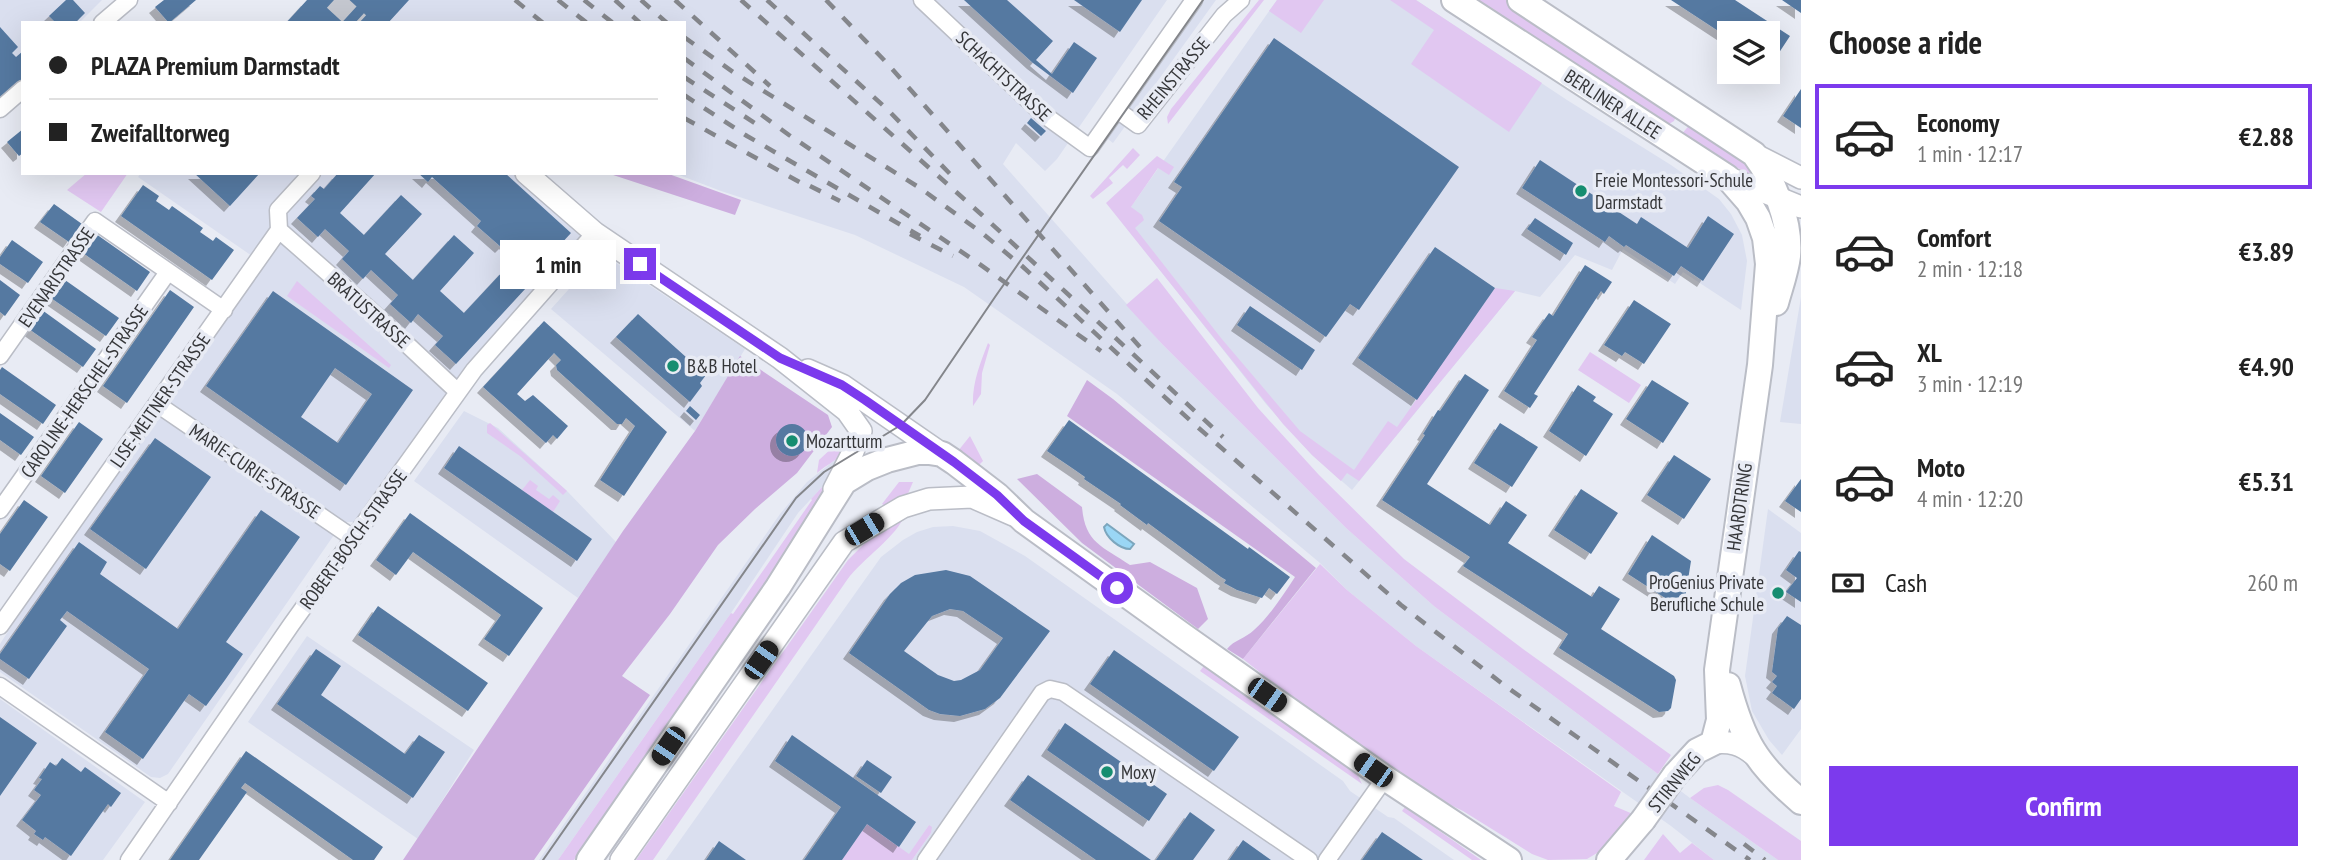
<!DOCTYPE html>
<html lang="en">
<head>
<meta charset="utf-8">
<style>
	body { margin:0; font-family:"PT Sans Narrow",sans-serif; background:#f6f6f6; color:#222; height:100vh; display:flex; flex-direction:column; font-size:26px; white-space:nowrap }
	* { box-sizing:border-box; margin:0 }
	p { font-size:23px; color:#767676 }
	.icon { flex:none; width:38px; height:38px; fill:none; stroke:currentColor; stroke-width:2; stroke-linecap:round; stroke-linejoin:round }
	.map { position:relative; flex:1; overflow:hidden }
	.panel { display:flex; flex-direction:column; background:#fff; width:525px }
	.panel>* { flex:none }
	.banner { position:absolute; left:21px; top:21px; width:665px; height:154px; border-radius:0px; box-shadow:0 7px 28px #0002; display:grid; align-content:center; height:154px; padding:0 28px; background:#fff }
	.tools { position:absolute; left:1717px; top:21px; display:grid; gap:14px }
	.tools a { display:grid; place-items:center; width:63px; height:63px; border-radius:0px; background:#fff; box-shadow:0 7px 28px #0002; font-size:35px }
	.end { position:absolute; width:32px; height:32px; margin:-16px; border:9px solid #7c3aed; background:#fff; box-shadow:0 0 0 4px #fff }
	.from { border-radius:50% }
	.bubble { position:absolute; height:49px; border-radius:0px; background:#fff; box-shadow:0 7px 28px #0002; font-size:23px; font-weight:600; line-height:49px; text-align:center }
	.car { position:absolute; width:21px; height:42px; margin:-21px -10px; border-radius:9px; box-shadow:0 0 5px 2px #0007; background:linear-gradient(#222 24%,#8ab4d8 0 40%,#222 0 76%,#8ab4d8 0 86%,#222 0) }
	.banner b { display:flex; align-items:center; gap:24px; height:66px; font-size:26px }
	.banner b+b { border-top:2px solid #e0e0e0 }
	.banner i { width:18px; height:18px; background:#222 }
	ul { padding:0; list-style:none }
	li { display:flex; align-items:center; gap:21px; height:105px; margin:0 14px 10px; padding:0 14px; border:4px solid transparent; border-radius:0px }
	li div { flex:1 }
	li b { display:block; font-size:26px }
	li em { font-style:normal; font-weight:600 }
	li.current { border-color:#7c3aed }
	li>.icon { width:63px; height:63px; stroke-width:1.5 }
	h2 { padding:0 28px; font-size:32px; line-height:84px }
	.pay { display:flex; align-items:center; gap:18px; height:77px; padding:0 28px; font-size:26px }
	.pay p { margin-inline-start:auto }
	.primary-button { display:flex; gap:14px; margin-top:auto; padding:14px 28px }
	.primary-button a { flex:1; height:80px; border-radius:0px; background:#7c3aed; color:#fff; font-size:28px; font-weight:600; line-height:80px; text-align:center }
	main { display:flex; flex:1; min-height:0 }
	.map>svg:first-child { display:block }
	.built { fill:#dadfef }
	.green { fill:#e1c7f1 }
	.forest { fill:#cdaedf }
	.water { fill:#9ad6f5; stroke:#7ca6bd; stroke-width:2 }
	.building { fill:#5579a1; fill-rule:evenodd; filter:url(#shadow) }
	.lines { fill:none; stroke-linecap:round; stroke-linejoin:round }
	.secondary-tunnel { stroke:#c4c7cf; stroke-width:21; stroke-dasharray:21 10; stroke-linecap:butt }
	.street-casing { stroke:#babdc6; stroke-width:19 }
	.secondary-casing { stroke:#babdc6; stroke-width:24 }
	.primary-casing { stroke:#babdc6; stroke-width:28 }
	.street { stroke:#fff; stroke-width:16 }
	.secondary { stroke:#fff; stroke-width:21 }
	.primary { stroke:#fff; stroke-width:24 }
	.tram { stroke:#84868b; stroke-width:2 }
	.rail { stroke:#84868b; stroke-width:4.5; stroke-dasharray:12 12; stroke-linecap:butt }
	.primary-bridge-casing { stroke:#babdc6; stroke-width:28; stroke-linecap:butt }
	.primary-bridge { stroke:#fff; stroke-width:24 }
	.route { stroke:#7c3aed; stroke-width:9 }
	.poi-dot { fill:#168d70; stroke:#e8ebf4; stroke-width:2.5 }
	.labels { text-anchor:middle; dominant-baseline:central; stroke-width:7; stroke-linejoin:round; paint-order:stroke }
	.street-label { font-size:19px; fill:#353639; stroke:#e8ebf4 }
	.poi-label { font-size:19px; fill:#353639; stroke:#e8ebf4; text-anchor:start }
</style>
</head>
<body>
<main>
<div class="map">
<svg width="1801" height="860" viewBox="0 0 1801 860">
	<defs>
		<filter id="shadow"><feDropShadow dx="-6" dy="6" stdDeviation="0" flood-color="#0004"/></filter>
	</defs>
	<rect width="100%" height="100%" fill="#e8ebf4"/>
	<path class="built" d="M 0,0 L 102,0 L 79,23 L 23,23 L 23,78 L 0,97 Z
		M 367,0 L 1167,0 L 1057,159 L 1045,171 L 1016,143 L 1003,164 L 1163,345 L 1346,528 L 1435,607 L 1690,798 L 1778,860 L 1714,860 L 1671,826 L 1416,646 L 1347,590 L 1320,563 L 1117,394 L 964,287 L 855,235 L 721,191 L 674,173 L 684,173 L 684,23 L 393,23 Z
		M 1199,0 L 1216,0 L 1113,143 L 1104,136 Z
		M 1277,0 L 1416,0 L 1567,100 L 1671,165 L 1719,199 L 1731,214 L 1742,235 L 1747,261 L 1741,310 L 1683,272 L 1675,284 L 1623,249 L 1612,270 L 1575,255 L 1540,297 L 1515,291 L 1352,490 L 1312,455 L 1266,404 L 1121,221 Z
		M 141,173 L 515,173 L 584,237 L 366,511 L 354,522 L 343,522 L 168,774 L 160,778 L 151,777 L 0,672 L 0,644 L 213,311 L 252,256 L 138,177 Z
		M 600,257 L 607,257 L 745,349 L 695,431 L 551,309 L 595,260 Z
		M 1801,297 L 1801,424 L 1780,422 Z
		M 464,411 L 498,428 L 567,491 L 616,542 L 578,598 L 414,481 Z
		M 845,452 L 824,488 L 822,487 L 798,513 L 731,613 L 558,860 L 539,860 L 780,514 L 807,482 Z
		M 1768,509 L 1801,533 L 1801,729 L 1782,755 L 1769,740 L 1752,711 L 1745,676 Z
		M 953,526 L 980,531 L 1025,556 L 1343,781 L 1350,791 L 1388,817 L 1394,818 L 1454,860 L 912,860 L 931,833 L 929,825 L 909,855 L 842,860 L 666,860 L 881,557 L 903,540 L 917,532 L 933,527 Z
		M 307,636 L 474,750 L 418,839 L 248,722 Z
		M 0,699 L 145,802 L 103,860 L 0,860 Z"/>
	<path class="green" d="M 1259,0 L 1264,0 L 1168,124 L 1167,117 L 1171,109 Z
		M 1277,0 L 1324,0 L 1301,33 L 1269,11 Z
		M 1390,0 L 1416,0 L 1542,83 L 1509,132 L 1411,64 L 1434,30 Z
		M 1473,0 L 1506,0 L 1670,106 L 1676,116 L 1674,121 L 1669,124 L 1661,123 Z
		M 1692,122 L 1742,157 L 1756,178 L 1680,136 Z
		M 1133,148 L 1140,155 L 1127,169 L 1123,165 L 1109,178 L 1113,183 L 1093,199 L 1090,196 Z
		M 1157,156 L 1174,167 L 1169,175 L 1158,168 L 1131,207 L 1142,215 L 1144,220 L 1135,228 L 1221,338 L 1300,431 L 1354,470 L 1388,421 L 1397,427 L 1495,288 L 1515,291 L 1359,481 L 1347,473 L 1341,481 L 1312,455 L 1283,424 L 1106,203 Z
		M 87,173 L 128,173 L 101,212 L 67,190 Z
		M 1157,278 L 1258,408 L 1319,475 L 1404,559 L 1523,649 L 1671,755 L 1658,774 L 1435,607 L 1346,528 L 1163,345 L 1126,305 Z
		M 297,281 L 391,365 L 389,368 L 287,296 Z
		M 988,343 L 990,345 L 982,373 L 981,394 L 973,406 C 972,383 980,364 988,343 Z
		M 1590,352 L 1641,385 L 1629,403 L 1578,370 Z
		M 490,423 L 567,491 L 563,495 L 520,456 L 487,433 L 487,425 Z
		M 849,432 C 852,455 831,461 817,473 L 819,460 Z
		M 970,436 L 983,461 L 979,465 L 958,451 Z
		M 530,480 L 538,486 L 536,490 L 549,499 L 553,495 L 560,501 L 553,512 L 522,490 Z
		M 899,482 L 913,482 L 906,498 L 887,507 L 882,504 Z
		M 822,487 L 824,488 L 769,581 L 574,860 L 558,860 L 731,613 L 733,614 L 812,500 L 811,499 Z
		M 905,514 C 898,536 862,559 847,580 L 653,860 L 636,860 L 848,560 L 875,533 Z
		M 1320,564 L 1347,590 L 1416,646 L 1621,792 L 1614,806 L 1640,817 L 1602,850 L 1587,859 L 1548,860 L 1532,854 L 1463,811 L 1430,795 L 1314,715 L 1243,659 Z
		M 1204,666 L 1351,767 L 1356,772 L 1362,784 L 1200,671 Z
		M 1718,785 L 1728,790 L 1801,841 L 1801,860 L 1778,860 L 1690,798 L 1704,788 Z
		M 1405,807 L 1481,860 L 1472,860 L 1402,811 Z
		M 867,824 L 909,854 L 929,825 L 932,827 L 931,833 L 912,860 L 842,860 Z
		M 1663,834 L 1680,853 L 1692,843 L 1714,860 L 1644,860 Z"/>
	<path class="forest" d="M 607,173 L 666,173 L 741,200 L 735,215 Z
		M 740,356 L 828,415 L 832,427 L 797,473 L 755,509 L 718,545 L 670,614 L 622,676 L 650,695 L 534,860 L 403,860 L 623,531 L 695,431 Z
		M 1087,380 L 1113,399 L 1316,568 L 1243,659 L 1227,649 C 1234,640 1246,638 1254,630 C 1270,616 1283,595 1295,577 L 1067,416 Z
		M 1037,474 L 1082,507 C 1085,543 1102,546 1130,565 L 1150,562 L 1197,588 L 1208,619 L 1198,629 L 1082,543 L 1017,479 Z"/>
	<path class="water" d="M 1107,524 L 1134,544 L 1130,549 C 1120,549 1106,538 1104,527 Z"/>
	<path class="building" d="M 66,0 L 73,0 L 85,13 L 75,23 L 56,23 L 49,16 Z
		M 164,0 L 196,0 L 169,23 L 155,7 Z
		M 307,0 L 409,0 L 388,23 L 286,23 Z
		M 964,0 L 1007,0 L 1053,41 L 1036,60 L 1052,74 L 1074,42 L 1097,58 L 1073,93 L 1033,63 Z
		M 1074,0 L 1142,0 L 1120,32 Z
		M 1671,0 L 1735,0 L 1790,36 L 1771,65 L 1768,63 L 1768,33 L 1729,33 L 1729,38 Z
		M 1782,0 L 1801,0 L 1801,13 Z
		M 0,27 L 18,47 L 12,53 L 16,57 L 23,51 L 23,78 L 0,98 Z
		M 1274,38 L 1459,167 L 1359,310 L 1350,304 L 1326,337 L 1159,221 L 1182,187 L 1174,182 Z
		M 1801,89 L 1801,128 L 1783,116 Z
		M 1031,118 L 1046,131 L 1041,136 L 1027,123 Z
		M 23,129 L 23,153 L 19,156 L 7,142 Z
		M 1540,160 L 1637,224 L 1641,217 L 1688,248 L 1708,216 L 1734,234 L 1703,281 L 1681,266 L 1674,276 L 1626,245 L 1624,247 L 1609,236 L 1605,242 L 1522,188 Z
		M 194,173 L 260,173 L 230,206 Z
		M 338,173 L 376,173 L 340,213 L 364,235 L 401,195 L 422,214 L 385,254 L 413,280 L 454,235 L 474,253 L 440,291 L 464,313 L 505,269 L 526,288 L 456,364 L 435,345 L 443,336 L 418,314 L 411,323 L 390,304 L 398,295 L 371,270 L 363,279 L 342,259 L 349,251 L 325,229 L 318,237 L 297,218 L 315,199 L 311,196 L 320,186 L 324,189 Z
		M 418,173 L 505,173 L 571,233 L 536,271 L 505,243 L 501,247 L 477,226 L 481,221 L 432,177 L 428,182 Z
		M 143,185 L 159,196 L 156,201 L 169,210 L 172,206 L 203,228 L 200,232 L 213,241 L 216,237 L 234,250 L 212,280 L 121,216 Z
		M 54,204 L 82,224 L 69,242 L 40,222 Z
		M 1535,218 L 1573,243 L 1566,255 L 1527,229 Z
		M 96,234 L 150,272 L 137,291 L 83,253 Z
		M 12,240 L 43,262 L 28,283 L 0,264 L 0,257 Z
		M 1435,247 L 1495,288 L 1417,400 L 1358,358 Z
		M 1585,265 L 1612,282 L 1604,294 L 1601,291 L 1567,343 L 1534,394 L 1538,396 L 1530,408 L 1504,391 L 1537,340 L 1532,337 L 1549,313 L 1553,316 Z
		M 0,280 L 20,295 L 5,316 L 0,312 Z
		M 65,280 L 119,318 L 106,336 L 51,298 Z
		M 170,290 L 194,307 L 127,403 L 103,386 Z
		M 273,291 L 413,390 L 346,485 L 206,386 ZM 335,368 L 372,394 L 338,443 L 301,417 Z
		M 1634,300 L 1671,324 L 1644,364 L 1625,352 L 1622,356 L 1604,345 Z
		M 1250,306 L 1315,350 L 1302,370 L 1237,325 Z
		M 42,310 L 96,349 L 83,367 L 29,329 Z
		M 638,314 L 706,375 L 700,383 L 702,386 L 690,402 L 616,337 Z
		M 544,321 L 667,432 L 624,496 L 600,480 L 635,426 L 626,418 L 622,424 L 617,424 L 557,370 L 556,365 L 561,360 L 554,353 L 517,394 L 525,401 L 533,395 L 568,426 L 557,439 L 553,435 L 546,443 L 483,387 Z
		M 2,367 L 56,405 L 43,424 L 0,394 L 0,370 Z
		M 1465,374 L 1489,390 L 1427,484 L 1490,525 L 1506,501 L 1527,515 L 1508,543 L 1592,597 L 1599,586 L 1620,599 L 1601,629 L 1674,676 L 1676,680 L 1671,708 L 1668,711 L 1659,712 L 1559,648 L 1568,634 L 1463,566 L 1470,557 L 1382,500 L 1425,435 L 1423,434 L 1438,410 L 1440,411 Z
		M 1652,380 L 1689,403 L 1663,443 L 1626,419 Z
		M 1578,385 L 1596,397 L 1593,401 L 1613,414 L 1586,456 L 1549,431 Z
		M 690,406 L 700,415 L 696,420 L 686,411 Z
		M 0,413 L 34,437 L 21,455 L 0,440 Z
		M 1069,420 L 1248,549 L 1249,547 L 1290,577 L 1277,594 L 1269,588 L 1262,598 L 1237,590 L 1224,583 L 1226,580 L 1221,577 L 1148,523 L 1147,525 L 1120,505 L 1121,504 L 1084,479 L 1085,477 L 1075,470 L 1047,451 Z
		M 79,422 L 103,439 L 65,493 L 41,476 Z
		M 1500,423 L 1538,447 L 1512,487 L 1474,463 Z
		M776 440a16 16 0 1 1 32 0a16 16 0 1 1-32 0Z
		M 155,438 L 211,477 L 146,569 L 90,529 Z
		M 459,446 L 592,539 L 577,561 L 444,468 Z
		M 1674,455 L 1711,479 L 1684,519 L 1647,495 Z
		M 1801,479 L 1801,512 L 1785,501 Z
		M 1581,489 L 1618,513 L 1591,554 L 1554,530 Z
		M 24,500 L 48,517 L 10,571 L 0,564 L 0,534 Z
		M 261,510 L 300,537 L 226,642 L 243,654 L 225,680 L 206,706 L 189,694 L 143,759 L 105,732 L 149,669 L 67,611 L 60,620 L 67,626 L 29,679 L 0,659 L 0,654 L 79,542 L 107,562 L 100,574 L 178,629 Z
		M 410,513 L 543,608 L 509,656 L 484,639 L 501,615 L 413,552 L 396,575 L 376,560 Z
		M 1652,535 L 1691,561 L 1684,605 L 1676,605 L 1628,574 Z
		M 1799,551 L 1801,552 L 1801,602 L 1786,592 L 1797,578 L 1786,570 Z
		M 946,570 L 970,576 L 1050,631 L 1000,698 L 985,709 L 960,716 L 940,714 L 929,710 L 849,653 L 890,594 L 901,583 L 915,575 ZM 950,609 L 963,611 L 1003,638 L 980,670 L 961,680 L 954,681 L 938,675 L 904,651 L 932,616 Z
		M 378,606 L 488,683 L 468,711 L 358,635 Z
		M 1787,616 L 1801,625 L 1801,699 L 1794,709 L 1772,693 L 1777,686 L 1772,682 L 1777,676 L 1772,672 L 1778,628 Z
		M 316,649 L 341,666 L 321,695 L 405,754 L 419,735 L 445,752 L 413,798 L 277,704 Z
		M 1114,650 L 1239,737 L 1214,771 L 1090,684 Z
		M 0,717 L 37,743 L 0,796 Z
		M 1065,723 L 1167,794 L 1149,821 L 1047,750 Z
		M 792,735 L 916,822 L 899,847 L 867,824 L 842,860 L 804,860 L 841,807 L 775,761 Z
		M 246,751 L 383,847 L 374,860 L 353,860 L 245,783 L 241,788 L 247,792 L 199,860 L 170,860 Z
		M 62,758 L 81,772 L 85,767 L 121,793 L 111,807 L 108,804 L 71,856 L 45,837 L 43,840 L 34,834 L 36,831 L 22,820 L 41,795 L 34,790 L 42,779 L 39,778 L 50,762 L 56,766 Z
		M 867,760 L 892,777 L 881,793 L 856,776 Z
		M 1028,775 L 1151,860 L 1096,860 L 1010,800 Z
		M 1190,812 L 1215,830 L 1193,860 L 1156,860 Z
		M 1382,832 L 1423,860 L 1362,860 Z
		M 1243,840 L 1271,860 L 1229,860 Z
		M 719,841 L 746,860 L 706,860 Z"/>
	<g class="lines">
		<path class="secondary-tunnel" d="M 334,0 L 359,23"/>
		<g class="street-casing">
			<path id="street" d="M 922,0 L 1043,114 L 1090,148 L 1194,0
				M 102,23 L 129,0
				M 0,109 L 23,89
				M 1117,110 L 1138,125 L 1224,15 L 1241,0
				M 279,230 L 369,309 L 458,392
				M 0,356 L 95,221 L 224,310
				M 157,404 L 353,538
				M 0,510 L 168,272
				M 0,626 L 279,230 L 278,210 L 312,173
				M 0,686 L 169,803
				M 129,860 L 291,625 L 474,370 L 595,233
				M 926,860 L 1042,693 L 1050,689 L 1063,692 L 1309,860
				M 1327,860 L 1385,778"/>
		</g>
		<g class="secondary-casing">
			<path id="secondary" d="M 1754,154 L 1801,178
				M 526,173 L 595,233 L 780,358 L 847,411 L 861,431 L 852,454 L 834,489
				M 1727,177 L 1801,207
				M 808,370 L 842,385 L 942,454
				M 1713,743 C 1730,741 1741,744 1754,755
				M 621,860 L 844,542 L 903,507 L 929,499 L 972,497 L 1013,515"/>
		</g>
		<g class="primary-casing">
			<path id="primary" d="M 1454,0 L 1727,177 L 1748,201 L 1758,218 L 1765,238 L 1768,264 L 1760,365 L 1717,670 L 1719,720 L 1713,743 L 1697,751 L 1675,775
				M 1520,0 L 1754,154 C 1774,181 1791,221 1788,256 C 1786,272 1780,288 1776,303
				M 1728,685 C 1743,741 1756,764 1801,802
				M 589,860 L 778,587 L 844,482 L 867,468 L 887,460 L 918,452 L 929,452 L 942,454 L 954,462 L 997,495 L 1024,521 L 1185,637 L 1385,778 L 1509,860
				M 1609,860 L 1643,820"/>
		</g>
		<use href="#street" class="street"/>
		<use href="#secondary" class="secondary"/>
		<use href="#primary" class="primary"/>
		<path class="tram" d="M 543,860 L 796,498 L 824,472 L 901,425 L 925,400 L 995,297 L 1203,0"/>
		<path class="rail" d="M 515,0 L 543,23
			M 558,0 L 587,23
			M 584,0 L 613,23
			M 615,0 L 640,23
			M 641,0 L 667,23
			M 675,0 L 770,86
			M 741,0 L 982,215 L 1223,437
			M 767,0 L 888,110 L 954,178
			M 826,0 L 884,60 L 1147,355
			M 684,37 L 733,72 L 920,188 L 982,233 L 1022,266 L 1193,423 L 1401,605 L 1504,685 L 1750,860
			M 684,58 L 789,135 L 978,263 L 1101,351
			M 684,77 L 764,129
			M 684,95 L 747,136 L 920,236
			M 684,118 L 803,184
			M 810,186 L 840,201
			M 910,234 L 953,256
			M 1744,844 L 1765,860"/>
		<g class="primary-bridge-casing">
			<path id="primary-bridge" d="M 1643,820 L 1675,775"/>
		</g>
		<use href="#primary-bridge" class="primary-bridge"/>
	</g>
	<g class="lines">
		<path class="route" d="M 640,264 L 780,358 L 842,385 L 865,400 L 954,462 L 997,495 L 1024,521 L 1117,588"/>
	</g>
	<g class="poi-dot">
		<circle cx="1581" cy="191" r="7"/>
		<circle cx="673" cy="366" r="7"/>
		<circle cx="792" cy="441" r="7"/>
		<circle cx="1778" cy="593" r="7"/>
		<circle cx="1107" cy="772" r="7"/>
	</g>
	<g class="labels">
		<g class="street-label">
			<text transform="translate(1004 76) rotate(43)">SCHACHTSTRASSE</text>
			<text transform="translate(1173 78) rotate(-50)">RHEINSTRASSE</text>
			<text transform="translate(1613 104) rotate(33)">BERLINER ALLEE</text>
			<text transform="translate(56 277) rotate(-55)">EVENARISTRASSE</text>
			<text transform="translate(369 310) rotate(42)">BRATUSTRASSE</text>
			<text transform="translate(84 391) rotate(-55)">CAROLINE-HERSCHEL-STRASSE</text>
			<text transform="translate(160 400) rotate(-55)">LISE-MEITNER-STRASSE</text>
			<text transform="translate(255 471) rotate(34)">MARIE-CURIE-STRASSE</text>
			<text transform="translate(1739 507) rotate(-82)">HAARDTRING</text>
			<text transform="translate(353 539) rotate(-54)">ROBERT-BOSCH-STRASSE</text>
			<text transform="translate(1674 782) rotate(-51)">STIRNWEG</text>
		</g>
		<g class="poi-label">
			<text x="1595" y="180">Freie Montessori-Schule<tspan x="1595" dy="22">Darmstadt</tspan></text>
			<text x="687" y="366">B&amp;B Hotel</text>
			<text x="806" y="441">Mozartturm</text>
			<text x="1764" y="582" text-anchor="end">ProGenius Private<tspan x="1764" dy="22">Berufliche Schule</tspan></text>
			<text x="1121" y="772">Moxy</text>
		</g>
	</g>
</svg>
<div class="tools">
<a><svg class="icon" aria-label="layers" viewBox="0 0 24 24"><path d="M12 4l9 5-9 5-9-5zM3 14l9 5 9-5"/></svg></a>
</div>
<i class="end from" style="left:1117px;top:588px"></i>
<i class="end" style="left:640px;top:264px"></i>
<div class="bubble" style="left:500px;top:240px;width:116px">1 min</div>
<i class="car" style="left:864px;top:529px;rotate:59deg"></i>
<i class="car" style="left:761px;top:660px;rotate:35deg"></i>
<i class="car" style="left:1267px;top:695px;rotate:125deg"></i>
<i class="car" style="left:668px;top:746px;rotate:214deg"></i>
<i class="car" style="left:1373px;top:770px;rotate:305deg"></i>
<div class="banner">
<b><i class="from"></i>PLAZA Premium Darmstadt</b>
<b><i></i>Zweifalltorweg</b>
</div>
</div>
<section class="panel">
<h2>Choose a ride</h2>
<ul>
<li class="current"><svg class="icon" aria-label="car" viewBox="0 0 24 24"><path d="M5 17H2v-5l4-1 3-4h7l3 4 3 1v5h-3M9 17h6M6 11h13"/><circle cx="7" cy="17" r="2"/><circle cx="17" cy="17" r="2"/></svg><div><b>Economy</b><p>1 min · 12:17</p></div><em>€2.88</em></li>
<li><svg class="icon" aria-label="car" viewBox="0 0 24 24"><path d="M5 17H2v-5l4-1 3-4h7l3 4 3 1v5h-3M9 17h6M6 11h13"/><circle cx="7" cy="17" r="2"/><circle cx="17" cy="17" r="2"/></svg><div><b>Comfort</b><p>2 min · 12:18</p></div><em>€3.89</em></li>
<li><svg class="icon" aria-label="car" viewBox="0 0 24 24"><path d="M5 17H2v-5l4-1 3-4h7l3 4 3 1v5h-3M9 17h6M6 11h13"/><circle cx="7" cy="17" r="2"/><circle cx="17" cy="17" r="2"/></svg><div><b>XL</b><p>3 min · 12:19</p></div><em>€4.90</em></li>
<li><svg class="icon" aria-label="car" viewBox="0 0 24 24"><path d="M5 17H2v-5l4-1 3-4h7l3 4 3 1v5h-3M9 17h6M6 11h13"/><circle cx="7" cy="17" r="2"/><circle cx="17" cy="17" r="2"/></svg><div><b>Moto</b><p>4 min · 12:20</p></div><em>€5.31</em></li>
</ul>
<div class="pay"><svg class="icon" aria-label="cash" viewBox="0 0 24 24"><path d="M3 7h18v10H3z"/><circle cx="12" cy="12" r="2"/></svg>Cash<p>260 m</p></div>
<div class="primary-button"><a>Confirm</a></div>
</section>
</main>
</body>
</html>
